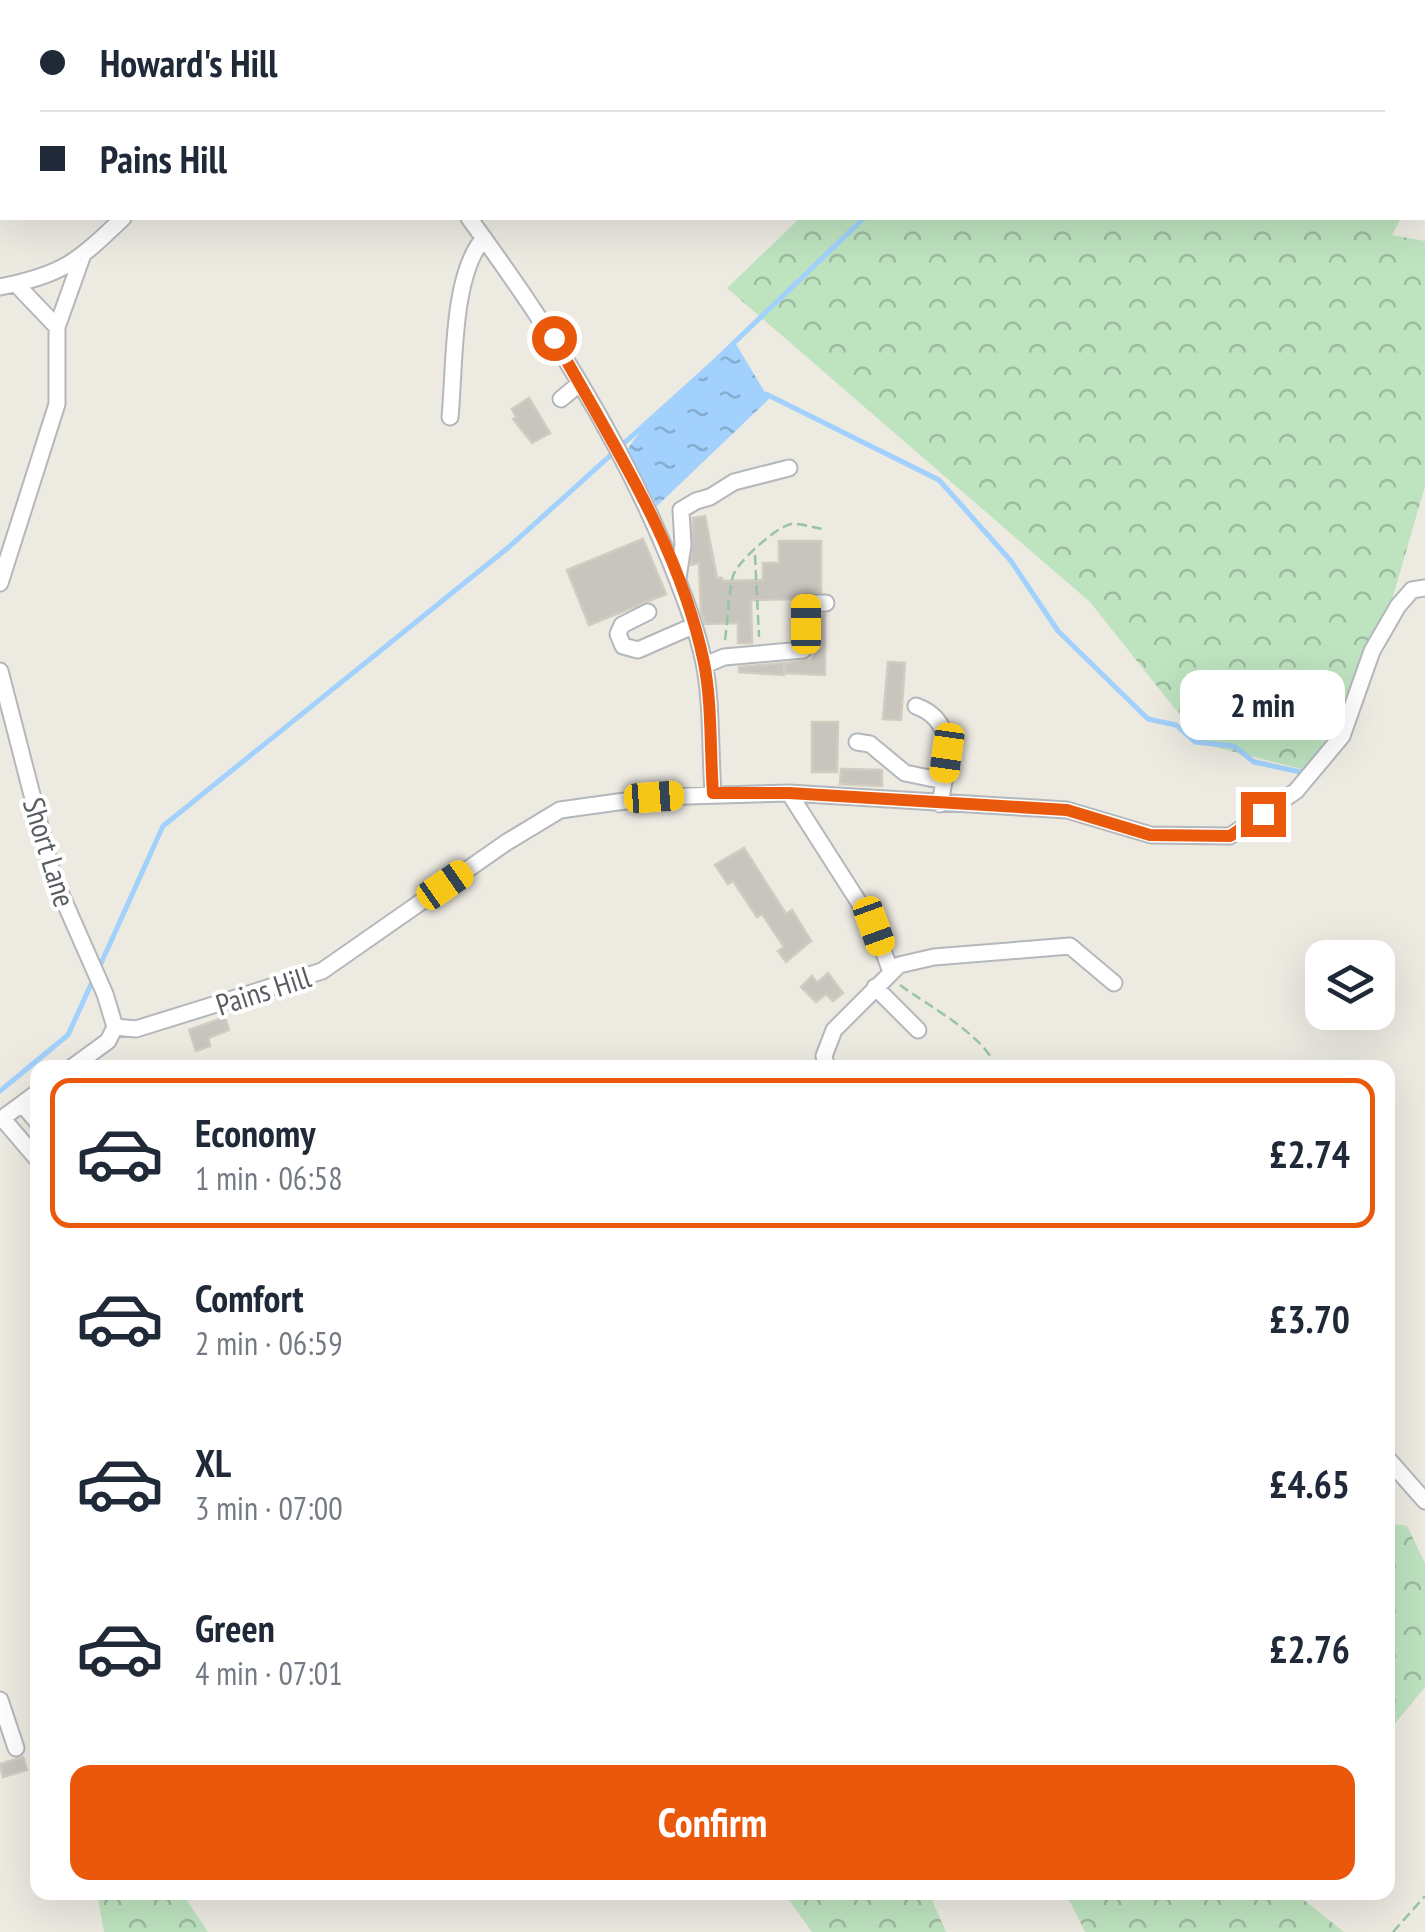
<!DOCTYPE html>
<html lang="en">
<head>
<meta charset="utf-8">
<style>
	body { margin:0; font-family:"PT Sans Narrow",sans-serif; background:#f2f2f3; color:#1f2937; height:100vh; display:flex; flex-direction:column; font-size:38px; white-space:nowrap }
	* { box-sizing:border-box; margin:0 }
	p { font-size:32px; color:#747a83 }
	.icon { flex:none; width:55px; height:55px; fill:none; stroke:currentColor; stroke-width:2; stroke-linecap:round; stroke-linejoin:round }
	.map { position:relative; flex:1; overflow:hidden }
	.drawer { position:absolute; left:30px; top:1060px; width:1365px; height:840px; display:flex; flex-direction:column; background:#fff; border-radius:20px; box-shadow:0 10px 40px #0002 }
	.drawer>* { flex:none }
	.hud { position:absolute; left:0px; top:0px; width:1425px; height:220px; box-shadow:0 10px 40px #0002; display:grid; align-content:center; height:220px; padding:0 40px; background:#fff }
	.controls { position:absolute; left:1305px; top:940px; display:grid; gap:20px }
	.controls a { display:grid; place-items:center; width:90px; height:90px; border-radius:20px; background:#fff; box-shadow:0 10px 40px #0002; font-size:50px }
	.end { position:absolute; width:45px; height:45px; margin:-22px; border:12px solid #ea580c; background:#fff; box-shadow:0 0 0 5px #fff }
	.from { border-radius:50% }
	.bubble { position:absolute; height:70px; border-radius:20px; background:#fff; box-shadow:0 10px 40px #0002; font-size:32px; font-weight:700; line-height:70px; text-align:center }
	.car { position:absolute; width:30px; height:60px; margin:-30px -15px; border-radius:12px; box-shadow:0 0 8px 2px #0007; background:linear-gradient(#f5c518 24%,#345 0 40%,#f5c518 0 76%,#345 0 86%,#f5c518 0) }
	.hud b { display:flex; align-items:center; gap:35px; height:95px; font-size:38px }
	.hud b+b { border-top:2px solid #e0e1e3 }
	.hud i { width:25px; height:25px; background:#1f2937 }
	ul { padding:18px 0 0; list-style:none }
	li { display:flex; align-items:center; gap:30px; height:150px; margin:0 20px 15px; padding:0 20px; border:5px solid transparent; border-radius:20px }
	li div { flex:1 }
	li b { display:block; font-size:38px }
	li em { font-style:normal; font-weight:700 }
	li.selected { border-color:#ea580c }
	li>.icon { width:90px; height:90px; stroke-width:1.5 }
	.button { display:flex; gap:20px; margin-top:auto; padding:20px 40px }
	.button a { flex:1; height:115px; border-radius:20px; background:#ea580c; color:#fff; font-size:40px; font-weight:700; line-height:115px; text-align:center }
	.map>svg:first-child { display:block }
	.forest { fill:url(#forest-crowns) }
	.water { fill:url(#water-ripples) }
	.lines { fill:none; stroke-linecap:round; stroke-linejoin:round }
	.stream { stroke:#a1d1fc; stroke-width:5 }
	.building { fill:#c8c4be; stroke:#d1ccc0; stroke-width:2.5 }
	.minor-casing { stroke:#b4b7bb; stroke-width:19 }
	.path { stroke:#98c4a6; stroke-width:2.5; stroke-dasharray:10 5; stroke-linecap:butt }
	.minor { stroke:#fff; stroke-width:15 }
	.route { stroke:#ea580c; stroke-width:12 }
	.labels { text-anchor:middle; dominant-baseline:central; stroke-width:8; stroke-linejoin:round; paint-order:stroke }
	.street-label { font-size:30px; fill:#5a5d62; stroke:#fff }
</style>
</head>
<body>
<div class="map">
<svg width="1425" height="1932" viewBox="0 0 1425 1932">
	<defs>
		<pattern id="forest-crowns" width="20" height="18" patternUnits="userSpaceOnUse" patternTransform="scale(2.5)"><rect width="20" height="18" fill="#bee3bf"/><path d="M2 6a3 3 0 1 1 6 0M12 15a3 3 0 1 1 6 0" fill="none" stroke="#9dbb9f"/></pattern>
		<pattern id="water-ripples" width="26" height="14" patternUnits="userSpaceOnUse" patternTransform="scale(2.5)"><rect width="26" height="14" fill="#a1d1fc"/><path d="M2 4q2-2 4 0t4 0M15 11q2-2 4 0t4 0" fill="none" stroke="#86adcf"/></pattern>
	</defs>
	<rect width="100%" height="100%" fill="#eceae1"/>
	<path class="forest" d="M 1026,0 L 1425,0 L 1425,177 L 1423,181 L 1422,2 L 1023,2 Z
		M 800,218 L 1401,218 L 1392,235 L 1425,241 L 1425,486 L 1383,631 L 1313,772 L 1203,744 L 1090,602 L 727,288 Z
		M 1388,1523 L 1407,1526 L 1425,1563 L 1425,1687 L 1388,1732 Z
		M 97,1893 L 182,1893 L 208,1932 L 104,1932 Z
		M 784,1893 L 929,1893 L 946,1932 L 812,1932 Z
		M 1066,1893 L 1295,1893 L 1344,1932 L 1085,1932 Z"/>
	<path class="water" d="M 734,341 L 769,399 L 657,506 L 627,450 L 645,424 Z"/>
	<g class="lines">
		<path class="stream" d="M 1089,2 L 1092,0
			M 766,394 L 939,480 L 1011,561 L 1058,631 L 1148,719 L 1176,725 L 1195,742 L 1234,746 L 1254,762 L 1305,773
			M 98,970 L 163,826 L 509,547 L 714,362 L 864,218
			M 0,1091 L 68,1035 L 93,980"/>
	</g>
	<path class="building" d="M 529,398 L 550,433 L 532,443 L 513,419 L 516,417 L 512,409 Z
		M 705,516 L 717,578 L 722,578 L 722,581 L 763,580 L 763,563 L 779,563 L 779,541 L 821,541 L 821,592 L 801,593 L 796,599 L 751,600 L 752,643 L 738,643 L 738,623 L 705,624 L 701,611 L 699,563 L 691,565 L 693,518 Z
		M 643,539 L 666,594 L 589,625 L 567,570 Z
		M 817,614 L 825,614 L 825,675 L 785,673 L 785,663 L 811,660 L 817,646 Z
		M 888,662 L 905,663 L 901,720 L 883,719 Z
		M 784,663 L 784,675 L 739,672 L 739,667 Z
		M 812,722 L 838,722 L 837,772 L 812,772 Z
		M 841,769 L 882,770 L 882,786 L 840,784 Z
		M 744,848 L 786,914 L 792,910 L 811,941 L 786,962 L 778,951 L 784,947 L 762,914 L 757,917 L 733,881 L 728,884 L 715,865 Z
		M 828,973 L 843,993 L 833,1001 L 826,994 L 816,1002 L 801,987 L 812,976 L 817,983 Z
		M 225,1017 L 229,1030 L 208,1038 L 210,1046 L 196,1051 L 189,1030 Z
		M 23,1757 L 27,1770 L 3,1777 L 0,1764 Z"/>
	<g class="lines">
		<g class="minor-casing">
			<path id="minor" d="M 31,0 L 32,2
				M 338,2 L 341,0
				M 469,218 C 547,324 620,438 670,561 C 683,594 697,628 704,663 C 712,701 710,753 713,793
				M 16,284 L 57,327
				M 0,287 C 64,274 77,262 123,218
				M 561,399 L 579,384
				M 450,417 C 455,368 451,275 484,238
				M 678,578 L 683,545 L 681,510 L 696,501 L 710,497 L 734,482 L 789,468
				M 0,583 L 57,404 L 57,327 L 82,257
				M 648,612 L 622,625 L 618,634 L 623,646 L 638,650 L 693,626
				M 705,665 L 724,657 L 803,650 L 806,645 L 806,603 L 826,603
				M 0,671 L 53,876 L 105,994 L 115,1027
				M 916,706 C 960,722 946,767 940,804
				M 857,742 L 870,744 L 905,773 L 944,781
				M 789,793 L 874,926 L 891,972
				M 875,987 L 918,1030
				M 115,1027 L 136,1029 L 322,971 L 507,842 L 560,810 L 654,797 L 789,793 L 1067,810 L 1151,835 L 1230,836 L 1296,791 L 1342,736 L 1372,651 L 1398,606 L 1412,590 L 1425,588
				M 71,1068 L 108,1041 L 115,1027
				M 827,1068 L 824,1056 L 834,1030 L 899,965 L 934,957 L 1070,946 L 1114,983
				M 22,1104 L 38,1123
				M 2,1118 L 38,1160
				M 0,1120 L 38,1092
				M 1388,1459 L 1425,1501
				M 0,1700 L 16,1748"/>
		</g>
		<path class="path" d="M 755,555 L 759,637
			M 725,640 C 728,620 728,596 733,576 C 737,562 776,527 791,524 C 801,523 814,528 823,529
			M 900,985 C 927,1005 986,1036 996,1068
			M 1393,1932 L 1425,1896"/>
		<use href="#minor" class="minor"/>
	</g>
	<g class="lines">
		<path class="route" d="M 554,338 C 611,442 680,545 704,663 C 712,703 710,752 713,793 L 789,793 L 1067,810 L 1150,835 L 1230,836 L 1263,814"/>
	</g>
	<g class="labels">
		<g class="street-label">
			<text transform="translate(50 852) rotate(73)">Short Lane</text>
			<text transform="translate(263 990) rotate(-18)">Pains Hill</text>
		</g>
	</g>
</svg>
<div class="controls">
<a><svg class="icon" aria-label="layers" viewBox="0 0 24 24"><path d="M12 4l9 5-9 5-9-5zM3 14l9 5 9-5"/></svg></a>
</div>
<i class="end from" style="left:554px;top:338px"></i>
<i class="end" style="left:1263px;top:814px"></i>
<div class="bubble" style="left:1180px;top:670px;width:165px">2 min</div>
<i class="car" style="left:806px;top:624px;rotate:0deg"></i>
<i class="car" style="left:947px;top:753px;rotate:188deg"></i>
<i class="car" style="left:654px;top:797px;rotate:86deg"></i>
<i class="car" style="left:445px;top:885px;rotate:55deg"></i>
<i class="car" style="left:874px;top:926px;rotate:160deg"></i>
<div class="hud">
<b><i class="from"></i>Howard's Hill</b>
<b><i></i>Pains Hill</b>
</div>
<section class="drawer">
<ul>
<li class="selected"><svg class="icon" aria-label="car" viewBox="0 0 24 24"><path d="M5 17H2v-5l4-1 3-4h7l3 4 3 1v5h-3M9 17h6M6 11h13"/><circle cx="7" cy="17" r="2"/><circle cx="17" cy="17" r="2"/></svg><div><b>Economy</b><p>1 min · 06:58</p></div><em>£2.74</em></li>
<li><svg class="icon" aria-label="car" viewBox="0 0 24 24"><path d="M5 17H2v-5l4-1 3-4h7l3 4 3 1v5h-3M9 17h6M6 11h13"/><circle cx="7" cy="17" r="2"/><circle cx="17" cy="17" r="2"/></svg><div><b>Comfort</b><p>2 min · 06:59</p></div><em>£3.70</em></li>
<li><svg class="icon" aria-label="car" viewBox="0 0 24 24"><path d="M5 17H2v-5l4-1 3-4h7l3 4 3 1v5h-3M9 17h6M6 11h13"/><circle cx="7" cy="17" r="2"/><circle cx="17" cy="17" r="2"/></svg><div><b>XL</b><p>3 min · 07:00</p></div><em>£4.65</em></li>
<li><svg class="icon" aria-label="car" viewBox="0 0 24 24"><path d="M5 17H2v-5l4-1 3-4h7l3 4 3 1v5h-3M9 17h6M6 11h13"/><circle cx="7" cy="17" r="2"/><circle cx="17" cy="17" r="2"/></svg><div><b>Green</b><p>4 min · 07:01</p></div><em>£2.76</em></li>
</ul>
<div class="button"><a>Confirm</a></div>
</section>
</div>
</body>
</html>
